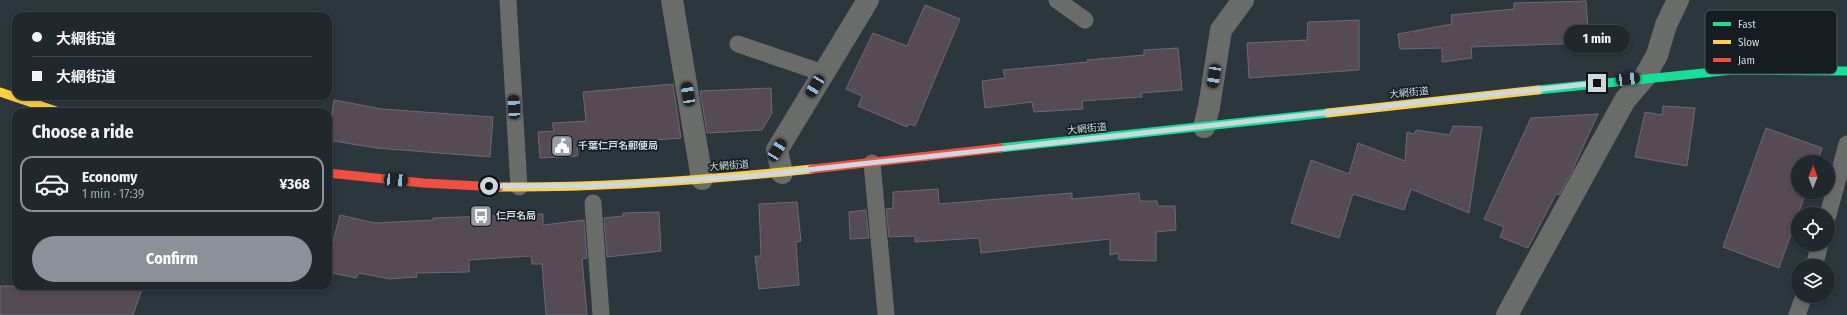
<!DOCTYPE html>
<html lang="en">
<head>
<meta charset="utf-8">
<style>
	body { margin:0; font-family:"Fira Sans Condensed","Noto Sans JP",sans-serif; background:#2d343a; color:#f1f3f6; height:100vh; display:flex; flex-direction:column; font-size:15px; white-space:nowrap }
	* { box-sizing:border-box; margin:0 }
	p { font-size:13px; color:#a2a6aa }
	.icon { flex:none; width:22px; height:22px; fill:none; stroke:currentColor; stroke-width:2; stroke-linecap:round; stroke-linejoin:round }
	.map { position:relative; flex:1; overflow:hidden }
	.panel { position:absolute; left:12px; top:108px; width:320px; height:182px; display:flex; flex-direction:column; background:#20282e; border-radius:12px; box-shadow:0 2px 6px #0003,0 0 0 1px #3d444a }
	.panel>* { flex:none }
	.top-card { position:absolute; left:12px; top:12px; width:320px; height:88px; border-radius:12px; box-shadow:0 2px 6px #0003,0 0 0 1px #3d444a; display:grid; align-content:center; height:88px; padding:0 20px; background:#20282e }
	.needle { width:26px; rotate:1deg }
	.fabs { position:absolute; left:1791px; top:155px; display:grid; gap:8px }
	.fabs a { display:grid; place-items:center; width:44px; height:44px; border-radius:50%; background:#20282e; box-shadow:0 2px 6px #0003,0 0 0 1px #3d444a; font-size:20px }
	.end { position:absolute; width:18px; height:18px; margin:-9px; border:5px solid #cdd8e1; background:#111; box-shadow:0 0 0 2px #111 }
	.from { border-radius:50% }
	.bubble { position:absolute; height:28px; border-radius:14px; background:#20282e; box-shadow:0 2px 6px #0003,0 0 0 1px #3d444a; font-size:13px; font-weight:700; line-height:28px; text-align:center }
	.car { position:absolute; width:12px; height:24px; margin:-12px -6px; border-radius:5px; box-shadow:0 0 3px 1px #0007; background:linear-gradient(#222 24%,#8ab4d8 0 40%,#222 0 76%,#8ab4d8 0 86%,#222 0) }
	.top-card b { display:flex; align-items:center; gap:14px; height:38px; font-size:15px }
	.top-card b+b { border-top:1px solid #3d444a }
	.top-card i { width:10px; height:10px; background:#f1f3f6 }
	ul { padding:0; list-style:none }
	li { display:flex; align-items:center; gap:12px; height:56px; margin:0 8px 6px; padding:0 12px; border:2px solid transparent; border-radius:12px }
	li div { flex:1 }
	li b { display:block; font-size:15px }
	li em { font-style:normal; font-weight:700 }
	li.active { border-color:#8c9099 }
	li>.icon { width:36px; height:36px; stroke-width:1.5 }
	h2 { padding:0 20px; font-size:18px; line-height:48px }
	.cta { display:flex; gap:8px; margin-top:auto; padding:8px 20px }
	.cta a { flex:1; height:46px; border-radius:24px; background:#8c9099; color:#fff; font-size:16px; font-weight:700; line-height:46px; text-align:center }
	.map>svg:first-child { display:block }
	.building { fill:#564b55; stroke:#6a6a6e }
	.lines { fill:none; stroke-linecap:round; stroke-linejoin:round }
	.lane { stroke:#6a6c6a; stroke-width:17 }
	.street { stroke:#6a6c6a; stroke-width:22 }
	.fast { stroke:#16e098; stroke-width:9 }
	.slow { stroke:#ffcf43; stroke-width:9 }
	.jam { stroke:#f24e42; stroke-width:9 }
	.route { stroke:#cdd8e1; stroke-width:5 }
	.labels { text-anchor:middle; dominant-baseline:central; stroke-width:3.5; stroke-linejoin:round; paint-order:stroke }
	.street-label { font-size:10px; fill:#cdd8e1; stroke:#151d23 }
	.poi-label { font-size:10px; font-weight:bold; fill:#cdd8e1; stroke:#151d23; text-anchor:start }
	.key { fill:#151d23; stroke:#4c555c; stroke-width:1 }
	.key-label { font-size:11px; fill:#cdd8e1 }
</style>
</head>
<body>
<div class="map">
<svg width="1847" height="315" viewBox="0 0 1847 315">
	<rect width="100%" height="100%" fill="#2b363d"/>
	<path class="building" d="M 1586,1 L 1589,43 L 1471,47 L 1472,58 L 1442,62 L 1442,48 L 1400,49 L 1398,34 L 1452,24 L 1451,15 L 1514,9 L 1514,3 Z
		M 925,5 L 960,19 L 915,126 L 909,124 L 907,127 L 858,106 L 862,96 L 846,89 L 873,33 L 907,46 Z
		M 1359,20 L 1359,70 L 1249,78 L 1247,43 L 1307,40 L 1308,22 Z
		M 1178,48 L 1182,90 L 1141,93 L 1142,97 L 1082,101 L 1083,109 L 1034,112 L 1032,102 L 985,108 L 982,81 L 1005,78 L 1003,70 L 1088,62 L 1087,60 L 1144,55 L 1144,50 Z
		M 673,84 L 681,138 L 577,146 L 578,156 L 540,158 L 538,132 L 554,131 L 552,123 L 586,121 L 583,92 Z
		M 771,88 L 772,113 L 762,130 L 707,133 L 700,91 Z
		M 334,100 L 382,109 L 493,117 L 490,157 L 376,148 L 328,140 Z
		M 1663,106 L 1695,108 L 1687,166 L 1635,157 L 1645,112 L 1662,115 Z
		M 1598,114 L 1572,171 L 1559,195 L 1556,194 L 1528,248 L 1500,237 L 1504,227 L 1484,219 L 1531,118 Z
		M 1453,126 L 1482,127 L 1469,213 L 1411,189 L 1404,210 L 1353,194 L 1339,238 L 1291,223 L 1311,160 L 1349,174 L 1358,143 L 1405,161 L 1407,132 L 1414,134 L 1416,130 L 1450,135 Z
		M 1766,128 L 1822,148 L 1817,162 L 1798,162 L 1798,192 L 1806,192 L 1779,268 L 1723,247 Z
		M 938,189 L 939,204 L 1072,193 L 1072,199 L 1139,193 L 1140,201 L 1157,201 L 1158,206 L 1175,206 L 1176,230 L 1156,232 L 1156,261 L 1119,260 L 1118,253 L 1110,255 L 1110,239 L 981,253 L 979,238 L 915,242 L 915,236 L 889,237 L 886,209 L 893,208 L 893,192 Z
		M 797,202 L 801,241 L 796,242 L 799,285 L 759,289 L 755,256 L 761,256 L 759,204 Z
		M 866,210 L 869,238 L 850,239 L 849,212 Z
		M 659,212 L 661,251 L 607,257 L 604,218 L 623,216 L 623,213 Z
		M 543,214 L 543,225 L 584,220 L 587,258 L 582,259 L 587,315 L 546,315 L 542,264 L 532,264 L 531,256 L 469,260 L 469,272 L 416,273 L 417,277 L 390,279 L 359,273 L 356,278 L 328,272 L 328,261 L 340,215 L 375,223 L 433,220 L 433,218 Z
		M 0,286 L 143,286 L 133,315 L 0,315 Z"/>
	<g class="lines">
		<path class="lane" d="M 508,0 L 519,187
			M 1057,0 L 1085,20
			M 738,44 L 823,73
			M 872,163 L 886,314
			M 593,203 L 601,315
			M 1828,215 L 1847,144
			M 1814,266 L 1820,244
			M 1797,315 L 1804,296"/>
		<path class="street" d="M 672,0 L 702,179
			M 1204,127 L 1209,107 L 1221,30 L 1243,0
			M 782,173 L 777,150 L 868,0
			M 1507,315 L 1625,100 L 1644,78 L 1657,55 L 1666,25 L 1678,0"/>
		<path class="fast" d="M 1538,90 L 1733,70 L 1847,71
			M 1000,148 L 1328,113"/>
		<path class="slow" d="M 0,92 L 59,112
			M 1328,113 L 1538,90
			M 499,187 C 603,188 709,180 812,169"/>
		<path class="jam" d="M 812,169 L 1000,148
			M 328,173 L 423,183 L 499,187"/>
	</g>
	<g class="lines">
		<path class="route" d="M 489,186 L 591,186 L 751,176 L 1597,83"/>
	</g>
	<defs>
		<g id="civic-square" transform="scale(1.15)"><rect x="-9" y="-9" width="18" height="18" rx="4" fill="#949fa8" stroke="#151d23"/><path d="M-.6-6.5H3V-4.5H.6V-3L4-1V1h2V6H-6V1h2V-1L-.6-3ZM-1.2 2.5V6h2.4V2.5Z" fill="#fff"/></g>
		<g id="bus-square" transform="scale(1.15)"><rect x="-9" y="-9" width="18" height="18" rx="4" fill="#949fa8" stroke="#151d23"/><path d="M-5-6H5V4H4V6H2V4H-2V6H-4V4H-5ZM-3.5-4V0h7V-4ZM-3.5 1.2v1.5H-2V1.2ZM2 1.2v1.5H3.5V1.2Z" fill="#fff"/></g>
	</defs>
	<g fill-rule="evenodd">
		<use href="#civic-square" x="562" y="146"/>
		<use href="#bus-square" x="481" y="216"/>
	</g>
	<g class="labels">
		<g class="street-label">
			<text transform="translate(1409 93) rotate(-6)">大網街道</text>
			<text transform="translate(1087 129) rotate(-6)">大網街道</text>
			<text transform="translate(729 166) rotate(-4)">大網街道</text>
		</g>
		<g class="poi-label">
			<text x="578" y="146">千葉仁戸名郵便局</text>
			<text x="496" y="216">仁戸名局</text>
		</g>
	</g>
	<rect x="1705" y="10" width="132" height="64" rx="6" class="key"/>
	<rect x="1713" y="22" width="18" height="4" fill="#16e098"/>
	<rect x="1713" y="40" width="18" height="4" fill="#ffcf43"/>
	<rect x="1713" y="58" width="18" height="4" fill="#f24e42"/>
	<g class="key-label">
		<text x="1738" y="28">Fast</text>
		<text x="1738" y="46">Slow</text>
		<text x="1738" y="64">Jam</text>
	</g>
</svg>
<div class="fabs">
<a><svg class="needle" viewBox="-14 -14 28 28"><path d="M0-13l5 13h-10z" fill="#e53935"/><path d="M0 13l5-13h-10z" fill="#a2a6aa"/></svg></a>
<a><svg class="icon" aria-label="locate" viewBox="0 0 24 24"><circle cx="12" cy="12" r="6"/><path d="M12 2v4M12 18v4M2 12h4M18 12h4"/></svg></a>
<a><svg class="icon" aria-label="layers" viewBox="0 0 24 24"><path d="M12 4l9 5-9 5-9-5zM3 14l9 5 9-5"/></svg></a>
</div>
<i class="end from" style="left:489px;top:186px"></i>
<i class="end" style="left:1597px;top:83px"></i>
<div class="bubble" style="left:1564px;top:25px;width:66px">1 min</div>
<i class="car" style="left:1214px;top:76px;rotate:189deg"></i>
<i class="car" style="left:1628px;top:79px;rotate:83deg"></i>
<i class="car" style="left:815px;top:86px;rotate:211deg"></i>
<i class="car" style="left:688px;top:94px;rotate:351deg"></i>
<i class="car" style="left:514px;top:107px;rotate:357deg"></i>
<i class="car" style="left:777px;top:150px;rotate:32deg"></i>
<i class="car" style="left:396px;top:180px;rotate:94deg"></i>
<div class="top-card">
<b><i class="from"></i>大網街道</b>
<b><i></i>大網街道</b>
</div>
<section class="panel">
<h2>Choose a ride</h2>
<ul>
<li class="active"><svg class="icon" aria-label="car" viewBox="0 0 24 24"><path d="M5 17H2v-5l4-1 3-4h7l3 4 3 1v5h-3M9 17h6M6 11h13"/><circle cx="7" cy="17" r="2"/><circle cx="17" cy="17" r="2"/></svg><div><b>Economy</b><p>1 min · 17:39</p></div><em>¥368</em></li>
</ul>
<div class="cta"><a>Confirm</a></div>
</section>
</div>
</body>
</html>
